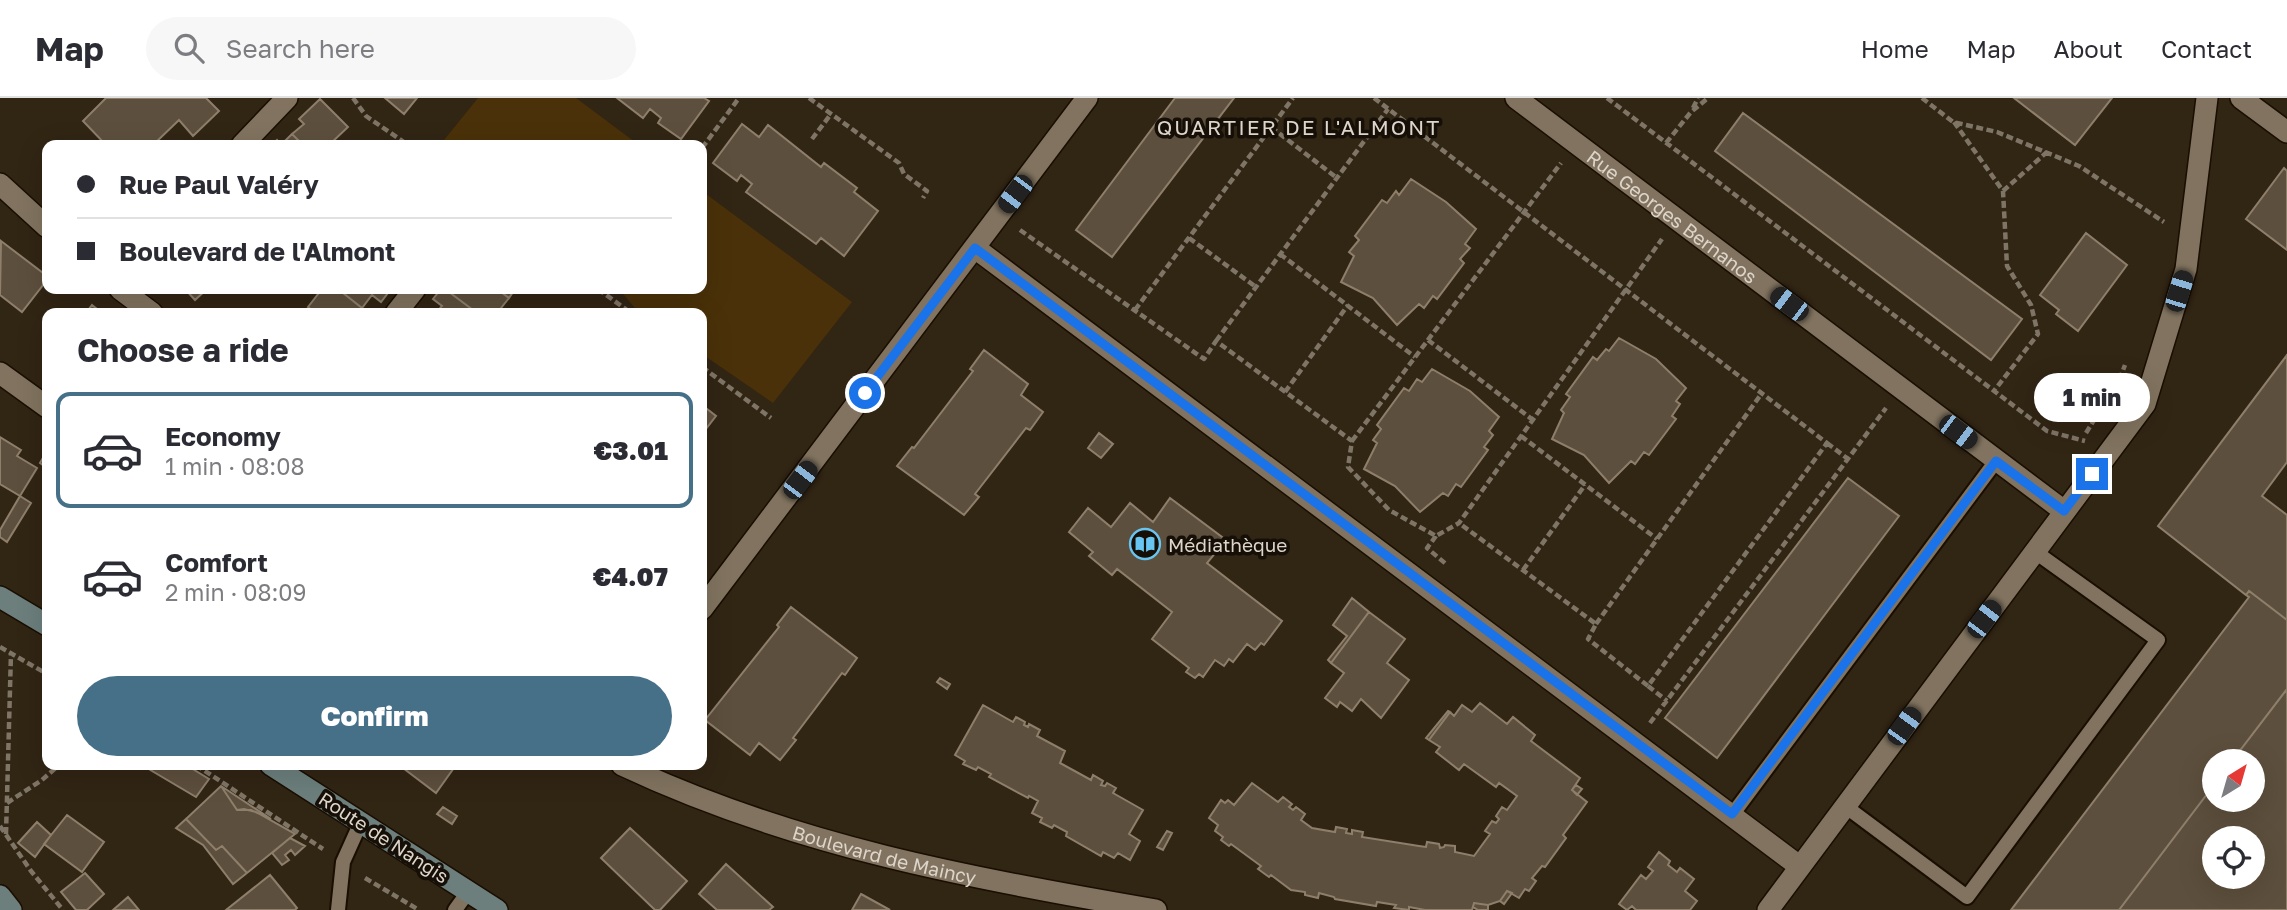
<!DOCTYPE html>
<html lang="en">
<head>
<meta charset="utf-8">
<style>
	body { margin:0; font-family:"Golos Text",sans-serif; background:#f7f7f7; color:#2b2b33; height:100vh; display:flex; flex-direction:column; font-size:26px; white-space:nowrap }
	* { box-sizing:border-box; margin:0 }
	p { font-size:23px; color:#7c7c81 }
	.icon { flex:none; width:38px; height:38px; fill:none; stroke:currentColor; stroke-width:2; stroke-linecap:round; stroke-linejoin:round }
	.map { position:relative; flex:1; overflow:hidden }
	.panel { position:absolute; left:42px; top:210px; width:665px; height:462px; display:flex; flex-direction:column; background:#fff; border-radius:14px; box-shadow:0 7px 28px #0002 }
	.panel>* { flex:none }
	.top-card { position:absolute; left:42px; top:42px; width:665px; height:154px; border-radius:14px; box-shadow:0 7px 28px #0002; display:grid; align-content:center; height:154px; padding:0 35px; background:#fff }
	.needle { width:46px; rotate:37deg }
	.fabs { position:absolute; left:2202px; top:651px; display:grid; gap:14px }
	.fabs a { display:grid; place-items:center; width:63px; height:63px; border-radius:50%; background:#fff; box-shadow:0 7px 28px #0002; font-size:35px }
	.end { position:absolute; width:32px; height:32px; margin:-16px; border:9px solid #1a73e8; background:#fff; box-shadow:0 0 0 4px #fff }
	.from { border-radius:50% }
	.bubble { position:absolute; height:49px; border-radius:24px; background:#fff; box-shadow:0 7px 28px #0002; font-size:23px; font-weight:800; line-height:49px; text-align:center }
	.car { position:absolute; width:21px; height:42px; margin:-21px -10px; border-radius:9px; box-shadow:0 0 5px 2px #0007; background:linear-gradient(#222 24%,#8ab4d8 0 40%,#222 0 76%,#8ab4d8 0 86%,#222 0) }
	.top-card b { display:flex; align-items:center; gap:24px; height:66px; font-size:26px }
	.top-card b+b { border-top:2px solid #e1e1e2 }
	.top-card i { width:18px; height:18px; background:#2b2b33 }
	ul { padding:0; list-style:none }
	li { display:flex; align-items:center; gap:21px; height:116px; margin:0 14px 10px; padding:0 21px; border:4px solid transparent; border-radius:14px }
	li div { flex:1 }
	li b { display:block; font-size:26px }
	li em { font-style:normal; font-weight:800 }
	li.on { border-color:#467088 }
	li>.icon { width:63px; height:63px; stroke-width:1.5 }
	h2 { padding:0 35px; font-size:32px; line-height:84px }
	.action { display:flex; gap:14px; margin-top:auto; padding:14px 35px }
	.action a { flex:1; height:80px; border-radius:42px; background:#467088; color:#fff; font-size:28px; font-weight:800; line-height:80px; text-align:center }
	header { display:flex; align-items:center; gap:42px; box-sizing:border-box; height:98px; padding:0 35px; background:#fff; border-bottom:2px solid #e1e1e2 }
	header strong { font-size:33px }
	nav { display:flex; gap:38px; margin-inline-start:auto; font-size:24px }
	.search { width:490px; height:63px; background:#f7f7f7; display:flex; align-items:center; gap:18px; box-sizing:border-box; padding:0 24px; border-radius:38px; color:#7c7c81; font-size:26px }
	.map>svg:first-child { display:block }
	.green { fill:#4a3109 }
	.building { fill:#5d4f3d; stroke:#8e7f6b; stroke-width:2; fill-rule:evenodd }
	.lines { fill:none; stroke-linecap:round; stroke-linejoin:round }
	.lane-casing { stroke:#190e01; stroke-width:18 }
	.street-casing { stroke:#190e01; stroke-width:24 }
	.secondary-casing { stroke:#190e01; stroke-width:24 }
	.path { stroke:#7f7567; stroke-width:4.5; stroke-dasharray:7 3.5; stroke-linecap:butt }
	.lane { stroke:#81735f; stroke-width:14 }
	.street { stroke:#81735f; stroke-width:21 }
	.secondary { stroke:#6c7f7d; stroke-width:21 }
	.route { stroke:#1a73e8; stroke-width:9 }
	.labels { text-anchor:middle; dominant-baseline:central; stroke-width:7; stroke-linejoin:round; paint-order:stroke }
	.street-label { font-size:19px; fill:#ddd5ca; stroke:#150f08 }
	.poi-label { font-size:19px; fill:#ddd5ca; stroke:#150f08; text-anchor:start }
	.neighbourhood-label { font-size:21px; letter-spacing:2px; fill:#ddd5ca; stroke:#150f08 }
</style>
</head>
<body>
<header>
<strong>Map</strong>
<div class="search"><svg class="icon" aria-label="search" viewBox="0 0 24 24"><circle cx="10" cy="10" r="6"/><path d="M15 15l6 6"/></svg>Search here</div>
<nav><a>Home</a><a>Map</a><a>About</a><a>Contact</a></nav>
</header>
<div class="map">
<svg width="2287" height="812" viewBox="0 0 2287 812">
	<rect width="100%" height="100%" fill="#312514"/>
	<path class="green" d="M 478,0 L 576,0 L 639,47 L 440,47 Z
		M 702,93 L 852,204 L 773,305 L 702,256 L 702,215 L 643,215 L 634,209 L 619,191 L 702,191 Z"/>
	<path class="building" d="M 106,0 L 206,0 L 219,13 L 193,38 L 179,22 L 153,47 L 106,47 L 83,23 Z
		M 385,0 L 417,0 L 404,16 Z
		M 617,0 L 704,0 L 709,3 L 681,41 L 658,25 L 661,20 L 650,11 L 643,20 Z
		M 1175,0 L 1234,0 L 1112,159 L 1076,132 Z
		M 2014,0 L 2112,0 L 2075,47 Z
		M 320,1 L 348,29 L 329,47 L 303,47 L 292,36 L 304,26 L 299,21 Z
		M 1743,15 L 2022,221 L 1991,262 L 1715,53 Z
		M 742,26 L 759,39 L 768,27 L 821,69 L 824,65 L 857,90 L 854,94 L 878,113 L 844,158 L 821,140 L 816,146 L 746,94 L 752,86 L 741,77 L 737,83 L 713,65 Z
		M 292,36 L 303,47 L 272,47 L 277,42 L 281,47 Z
		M 2284,70 L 2287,73 L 2287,152 L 2246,121 Z
		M 1411,81 L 1446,104 L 1476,131 L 1465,146 L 1470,150 L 1460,161 L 1464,165 L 1437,201 L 1433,198 L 1424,210 L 1419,206 L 1397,227 L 1373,200 L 1341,184 L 1354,158 L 1349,154 L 1359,142 L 1355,138 L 1382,102 L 1387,105 L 1396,93 L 1399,97 Z
		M 2086,135 L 2127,167 L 2078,233 L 2056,216 L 2059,212 L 2040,197 Z
		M 1,143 L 47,178 L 47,182 L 22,214 L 0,197 Z
		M 185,191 L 207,191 L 195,202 Z
		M 322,191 L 338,191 L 362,210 L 358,215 L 316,215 L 308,209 Z
		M 338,191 L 391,191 L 381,204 L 372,197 L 362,210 Z
		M 441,191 L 445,191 L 477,215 L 436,215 L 442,208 L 433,201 Z
		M 445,191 L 497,191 L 509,200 L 497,215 L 477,215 Z
		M 497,191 L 515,191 L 509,200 Z
		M 92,207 L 102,215 L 86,215 Z
		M 1619,240 L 1656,261 L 1686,290 L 1676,303 L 1680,306 L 1672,318 L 1676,321 L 1649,357 L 1644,354 L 1635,366 L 1631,363 L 1609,385 L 1584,357 L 1552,341 L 1564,315 L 1561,312 L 1570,299 L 1566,296 L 1593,259 L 1597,262 L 1606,251 L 1609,253 Z
		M 984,252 L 1028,286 L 1021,297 L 1043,314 L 1030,332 L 1026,330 L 975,396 L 979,399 L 964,417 L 897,368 L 912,349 L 914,350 L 973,273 L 970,271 Z
		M 2287,257 L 2287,364 L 2262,398 L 2287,417 L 2287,522 L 2249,493 L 2246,497 L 2158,428 Z
		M 1432,271 L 1470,293 L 1499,319 L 1489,333 L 1493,337 L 1484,349 L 1488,352 L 1461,389 L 1456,386 L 1448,398 L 1443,395 L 1420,414 L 1395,388 L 1364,371 L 1377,345 L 1373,342 L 1381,331 L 1377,327 L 1404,290 L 1409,293 L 1417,281 L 1422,284 Z
		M 702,307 L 716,318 L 702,336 Z
		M 1099,335 L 1113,346 L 1101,360 L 1088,350 Z
		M 0,339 L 21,352 L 17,358 L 37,370 L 20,398 L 0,386 Z
		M 47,353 L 47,370 L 40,365 Z
		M 1848,380 L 1899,418 L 1717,660 L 1665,620 Z
		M 20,398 L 31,405 L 7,444 L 0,439 L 0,432 Z
		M 1170,400 L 1226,442 L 1207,465 L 1282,523 L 1264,547 L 1261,545 L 1255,552 L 1247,546 L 1233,564 L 1229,561 L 1224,568 L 1215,562 L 1203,579 L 1199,576 L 1195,580 L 1186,574 L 1189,570 L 1152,541 L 1172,514 L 1117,471 L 1112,477 L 1089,458 L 1093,454 L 1069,434 L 1088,410 L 1111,429 L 1130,405 L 1153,424 Z
		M 2249,493 L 2287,522 L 2287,591 L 2232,663 L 2214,663 L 2214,687 L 2119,812 L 2011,812 L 2249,499 L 2246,497 Z
		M 1352,500 L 1369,514 L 1331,565 L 1328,562 L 1347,538 L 1333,527 Z
		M 791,509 L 857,560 L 845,577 L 842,575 L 793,640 L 796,642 L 780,662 L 759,645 L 750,657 L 705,622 L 779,529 L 777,527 Z
		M 1369,514 L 1405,541 L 1387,565 L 1409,582 L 1381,620 L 1361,601 L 1352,613 L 1340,604 L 1337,609 L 1325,600 L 1344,575 L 1331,565 Z
		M 940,580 L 950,586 L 947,591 L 937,584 Z
		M 2287,591 L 2287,812 L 2119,812 L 2214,687 L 2214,702 L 2252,702 L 2252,663 L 2232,663 ZM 2214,740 L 2252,740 L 2252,779 L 2214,779 Z
		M 1480,605 L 1507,626 L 1513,619 L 1535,637 L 1531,643 L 1580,680 L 1572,692 L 1587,704 L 1563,737 L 1566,740 L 1545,769 L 1542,768 L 1532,780 L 1536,783 L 1529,793 L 1525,791 L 1519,800 L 1507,793 L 1500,803 L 1488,807 L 1474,805 L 1472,812 L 1425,812 L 1409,809 L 1409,812 L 1394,810 L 1396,807 L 1377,804 L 1376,808 L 1335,801 L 1334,799 L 1319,795 L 1318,800 L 1305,797 L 1305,794 L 1291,792 L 1271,777 L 1269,779 L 1258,771 L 1261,768 L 1231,746 L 1229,748 L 1221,742 L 1223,739 L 1215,733 L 1218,727 L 1209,720 L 1221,702 L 1225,705 L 1228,702 L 1234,707 L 1252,685 L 1278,704 L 1283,699 L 1292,706 L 1289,709 L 1293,712 L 1296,709 L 1305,716 L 1301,722 L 1312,730 L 1335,734 L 1336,729 L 1347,731 L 1346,735 L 1352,736 L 1352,732 L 1363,734 L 1362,739 L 1419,748 L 1426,749 L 1427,744 L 1439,746 L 1440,750 L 1444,749 L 1445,747 L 1455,748 L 1455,754 L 1474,758 L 1490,736 L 1485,733 L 1492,723 L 1496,725 L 1499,721 L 1496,718 L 1502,709 L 1507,712 L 1517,698 L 1499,685 L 1496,689 L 1464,666 L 1459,672 L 1436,654 L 1440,649 L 1429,642 L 1450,614 L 1454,618 L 1462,607 L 1472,614 Z
		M 983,607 L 1013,624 L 1016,619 L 1025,624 L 1024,627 L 1028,629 L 1029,626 L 1040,632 L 1037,638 L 1065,653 L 1060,665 L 1091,682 L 1093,677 L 1103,683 L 1101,687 L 1105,688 L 1107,685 L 1116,690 L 1113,695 L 1143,712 L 1129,736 L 1140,743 L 1130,762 L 1118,755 L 1114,760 L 1103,754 L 1101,758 L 1066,738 L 1067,734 L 1054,727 L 1052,730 L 1040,724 L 1042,720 L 1032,715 L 1038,703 L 1029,698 L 1028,700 L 989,679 L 991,676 L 978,669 L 976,672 L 963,666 L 965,663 L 955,657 Z
		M 1448,613 L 1450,614 L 1429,642 L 1426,640 Z
		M 142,667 L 186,667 L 209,681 L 196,699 Z
		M 399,667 L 456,667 L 436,695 Z
		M 1576,687 L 1582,691 L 1577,697 L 1572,692 Z
		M 221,688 L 271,721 L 251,712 L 237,712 Z
		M 221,688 L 237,712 L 244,711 L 256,714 L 295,736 L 247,775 L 222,748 L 216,752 L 186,721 Z
		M 443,709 L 457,718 L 452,726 L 437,716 Z
		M 67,717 L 104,744 L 82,774 L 44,746 Z
		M 186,721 L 216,752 L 222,748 L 247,775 L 233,786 L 203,747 L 176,730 Z
		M 37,724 L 51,737 L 35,759 L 18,745 Z
		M 630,730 L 687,783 L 660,812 L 655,812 L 601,760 Z
		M 1167,733 L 1172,735 L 1163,752 L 1157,749 Z
		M 290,740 L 305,748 L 295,757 L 291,752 L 285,757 L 289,762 L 282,767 L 272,755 Z
		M 1659,754 L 1670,763 L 1668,767 L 1677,774 L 1680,770 L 1694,781 L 1685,793 L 1697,803 L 1690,812 L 1636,812 L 1632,808 L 1627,812 L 1619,806 L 1641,777 L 1646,781 L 1653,773 L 1648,769 Z
		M 726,766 L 773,809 L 769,812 L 717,812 L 699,796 Z
		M 85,775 L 104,796 L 87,812 L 76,812 L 61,794 Z
		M 270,777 L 297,810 L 295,812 L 226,812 Z
		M 1507,793 L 1512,795 L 1504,806 L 1500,803 Z
		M 861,796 L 890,812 L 852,812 Z
		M 128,799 L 139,812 L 113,812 Z
		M 1474,805 L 1488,807 L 1488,812 L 1478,812 L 1473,809 Z"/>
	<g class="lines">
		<g class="lane-casing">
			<path id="lane" d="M 1845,708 L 1967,799 L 2158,542 L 2034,453
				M 1732,717 L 1996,363
				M 338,812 L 343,764 L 361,724
				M 455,812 L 468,794"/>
		</g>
		<g class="street-casing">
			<g id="street">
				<path id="s1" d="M 1516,0 L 2064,413"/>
				<path d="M 2241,0 L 2287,34"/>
				<path d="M 242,47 L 287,0"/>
				<path d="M 0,86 L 47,129"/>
				<path d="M 975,150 L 1799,768"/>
				<path d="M 120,191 L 152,215"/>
				<path d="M 396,215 L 415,191"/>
				<path d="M 0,275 L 47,309"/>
				<path d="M 702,511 L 1087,0"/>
				<path id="s2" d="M 622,667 C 792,747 972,781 1156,812"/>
				<path d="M 1768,812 L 2145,306 L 2186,171 L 2207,0"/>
			</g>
		</g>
		<g class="secondary-casing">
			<path id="secondary" d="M 0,499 L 47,527
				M 271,667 L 497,812
				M 0,798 L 11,812"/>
		</g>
		<path class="path" d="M 353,0 L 366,18 L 408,47
			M 809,0 L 899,65 L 904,76 L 927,93 L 923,100
			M 1374,0 L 1827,345 L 1648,588 L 1588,541 L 1596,526 L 1459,425
			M 1607,0 L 2047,333 L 2085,343
			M 1922,0 L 1953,24 L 1997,34 L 2079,68 L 2164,124
			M 1693,10 L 1698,0
			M 1954,24 L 2003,93 L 2007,168 L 2031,207 L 2038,236 L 1994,293
			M 1271,29 L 1337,80
			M 812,41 L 831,16
			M 1666,45 L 1691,14 L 1708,0
			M 702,50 L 739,0
			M 2003,93 L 2047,54
			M 1020,132 L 1204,261 L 1216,243 L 1352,343 L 1348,369 L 1389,412 L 1436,438 L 1459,425 L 1662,141
			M 1189,140 L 1256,189
			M 1280,156 L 1415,259
			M 598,191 L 631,215
			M 1135,212 L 1293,0
			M 1428,242 L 1533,322
			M 1216,243 L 1388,11
			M 702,269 L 771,320
			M 1285,294 L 1348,207
			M 2086,335 L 2120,280 L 2125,267
			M 1521,338 L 1657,441
			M 1352,343 L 1561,65
			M 1827,345 L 1848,361
			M 1436,438 L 1427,450 L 1446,466
			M 1523,472 L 1585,387
			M 1596,526 L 1762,295
			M 0,549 L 47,576
			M 1648,588 L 1667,603
			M 1650,625 L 1886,310
			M 196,667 L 323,751
			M 7,705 L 42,682 L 59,667
			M 0,728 L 31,773 L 63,812
			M 6,736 L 11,555
			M 365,780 L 419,812"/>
		<use href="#lane" class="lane"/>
		<use href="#street" class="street"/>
		<use href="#secondary" class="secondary"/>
	</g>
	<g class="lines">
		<path class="route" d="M 865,295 L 975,150 L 1732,716 L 1996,363 L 2064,413 L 2092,376"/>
	</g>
	<defs>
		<g id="library-ring" transform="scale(1.575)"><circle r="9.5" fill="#150f08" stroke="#68c4f0" stroke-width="1.5"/><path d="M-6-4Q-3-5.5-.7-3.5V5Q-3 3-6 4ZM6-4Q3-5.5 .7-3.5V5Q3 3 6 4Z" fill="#68c4f0"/></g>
	</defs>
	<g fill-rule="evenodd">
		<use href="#library-ring" x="1145" y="446"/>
	</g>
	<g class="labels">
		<g class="street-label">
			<text stroke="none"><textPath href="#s1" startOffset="196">Rue Georges Bernanos</textPath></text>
			<text transform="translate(384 739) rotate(33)">Route de Nangis</text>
			<text stroke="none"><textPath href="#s2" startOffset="278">Boulevard de Maincy</textPath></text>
		</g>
		<g class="poi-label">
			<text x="1168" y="446">Médiathèque</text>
		</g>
		<g class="neighbourhood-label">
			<text x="1299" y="29">QUARTIER DE L'ALMONT</text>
		</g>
	</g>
</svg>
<div class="fabs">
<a><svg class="needle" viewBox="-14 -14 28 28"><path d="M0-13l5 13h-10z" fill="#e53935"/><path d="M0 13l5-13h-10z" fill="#7c7c81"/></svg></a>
<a><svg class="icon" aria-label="locate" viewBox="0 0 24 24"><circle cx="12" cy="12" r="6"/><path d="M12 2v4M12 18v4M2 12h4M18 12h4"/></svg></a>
</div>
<i class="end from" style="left:865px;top:295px"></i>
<i class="end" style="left:2092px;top:376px"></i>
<div class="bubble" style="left:2034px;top:275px;width:116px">1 min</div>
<i class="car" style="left:1015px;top:96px;rotate:217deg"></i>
<i class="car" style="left:2179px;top:193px;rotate:17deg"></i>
<i class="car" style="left:1789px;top:206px;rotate:307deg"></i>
<i class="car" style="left:1958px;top:334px;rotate:127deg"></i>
<i class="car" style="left:800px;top:382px;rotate:37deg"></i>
<i class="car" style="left:1984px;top:521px;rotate:37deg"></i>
<i class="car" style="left:1904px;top:628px;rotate:36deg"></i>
<div class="top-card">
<b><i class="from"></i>Rue Paul Valéry</b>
<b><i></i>Boulevard de l'Almont</b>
</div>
<section class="panel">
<h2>Choose a ride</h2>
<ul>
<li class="on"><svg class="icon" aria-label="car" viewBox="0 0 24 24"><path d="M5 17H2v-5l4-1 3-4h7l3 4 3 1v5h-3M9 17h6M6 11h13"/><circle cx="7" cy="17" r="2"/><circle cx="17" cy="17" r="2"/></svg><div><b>Economy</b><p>1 min · 08:08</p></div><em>€3.01</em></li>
<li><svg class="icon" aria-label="car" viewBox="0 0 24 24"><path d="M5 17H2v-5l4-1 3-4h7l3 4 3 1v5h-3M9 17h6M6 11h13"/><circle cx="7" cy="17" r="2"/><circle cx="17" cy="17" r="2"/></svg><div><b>Comfort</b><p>2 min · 08:09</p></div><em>€4.07</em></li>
</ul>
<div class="action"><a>Confirm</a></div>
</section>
</div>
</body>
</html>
